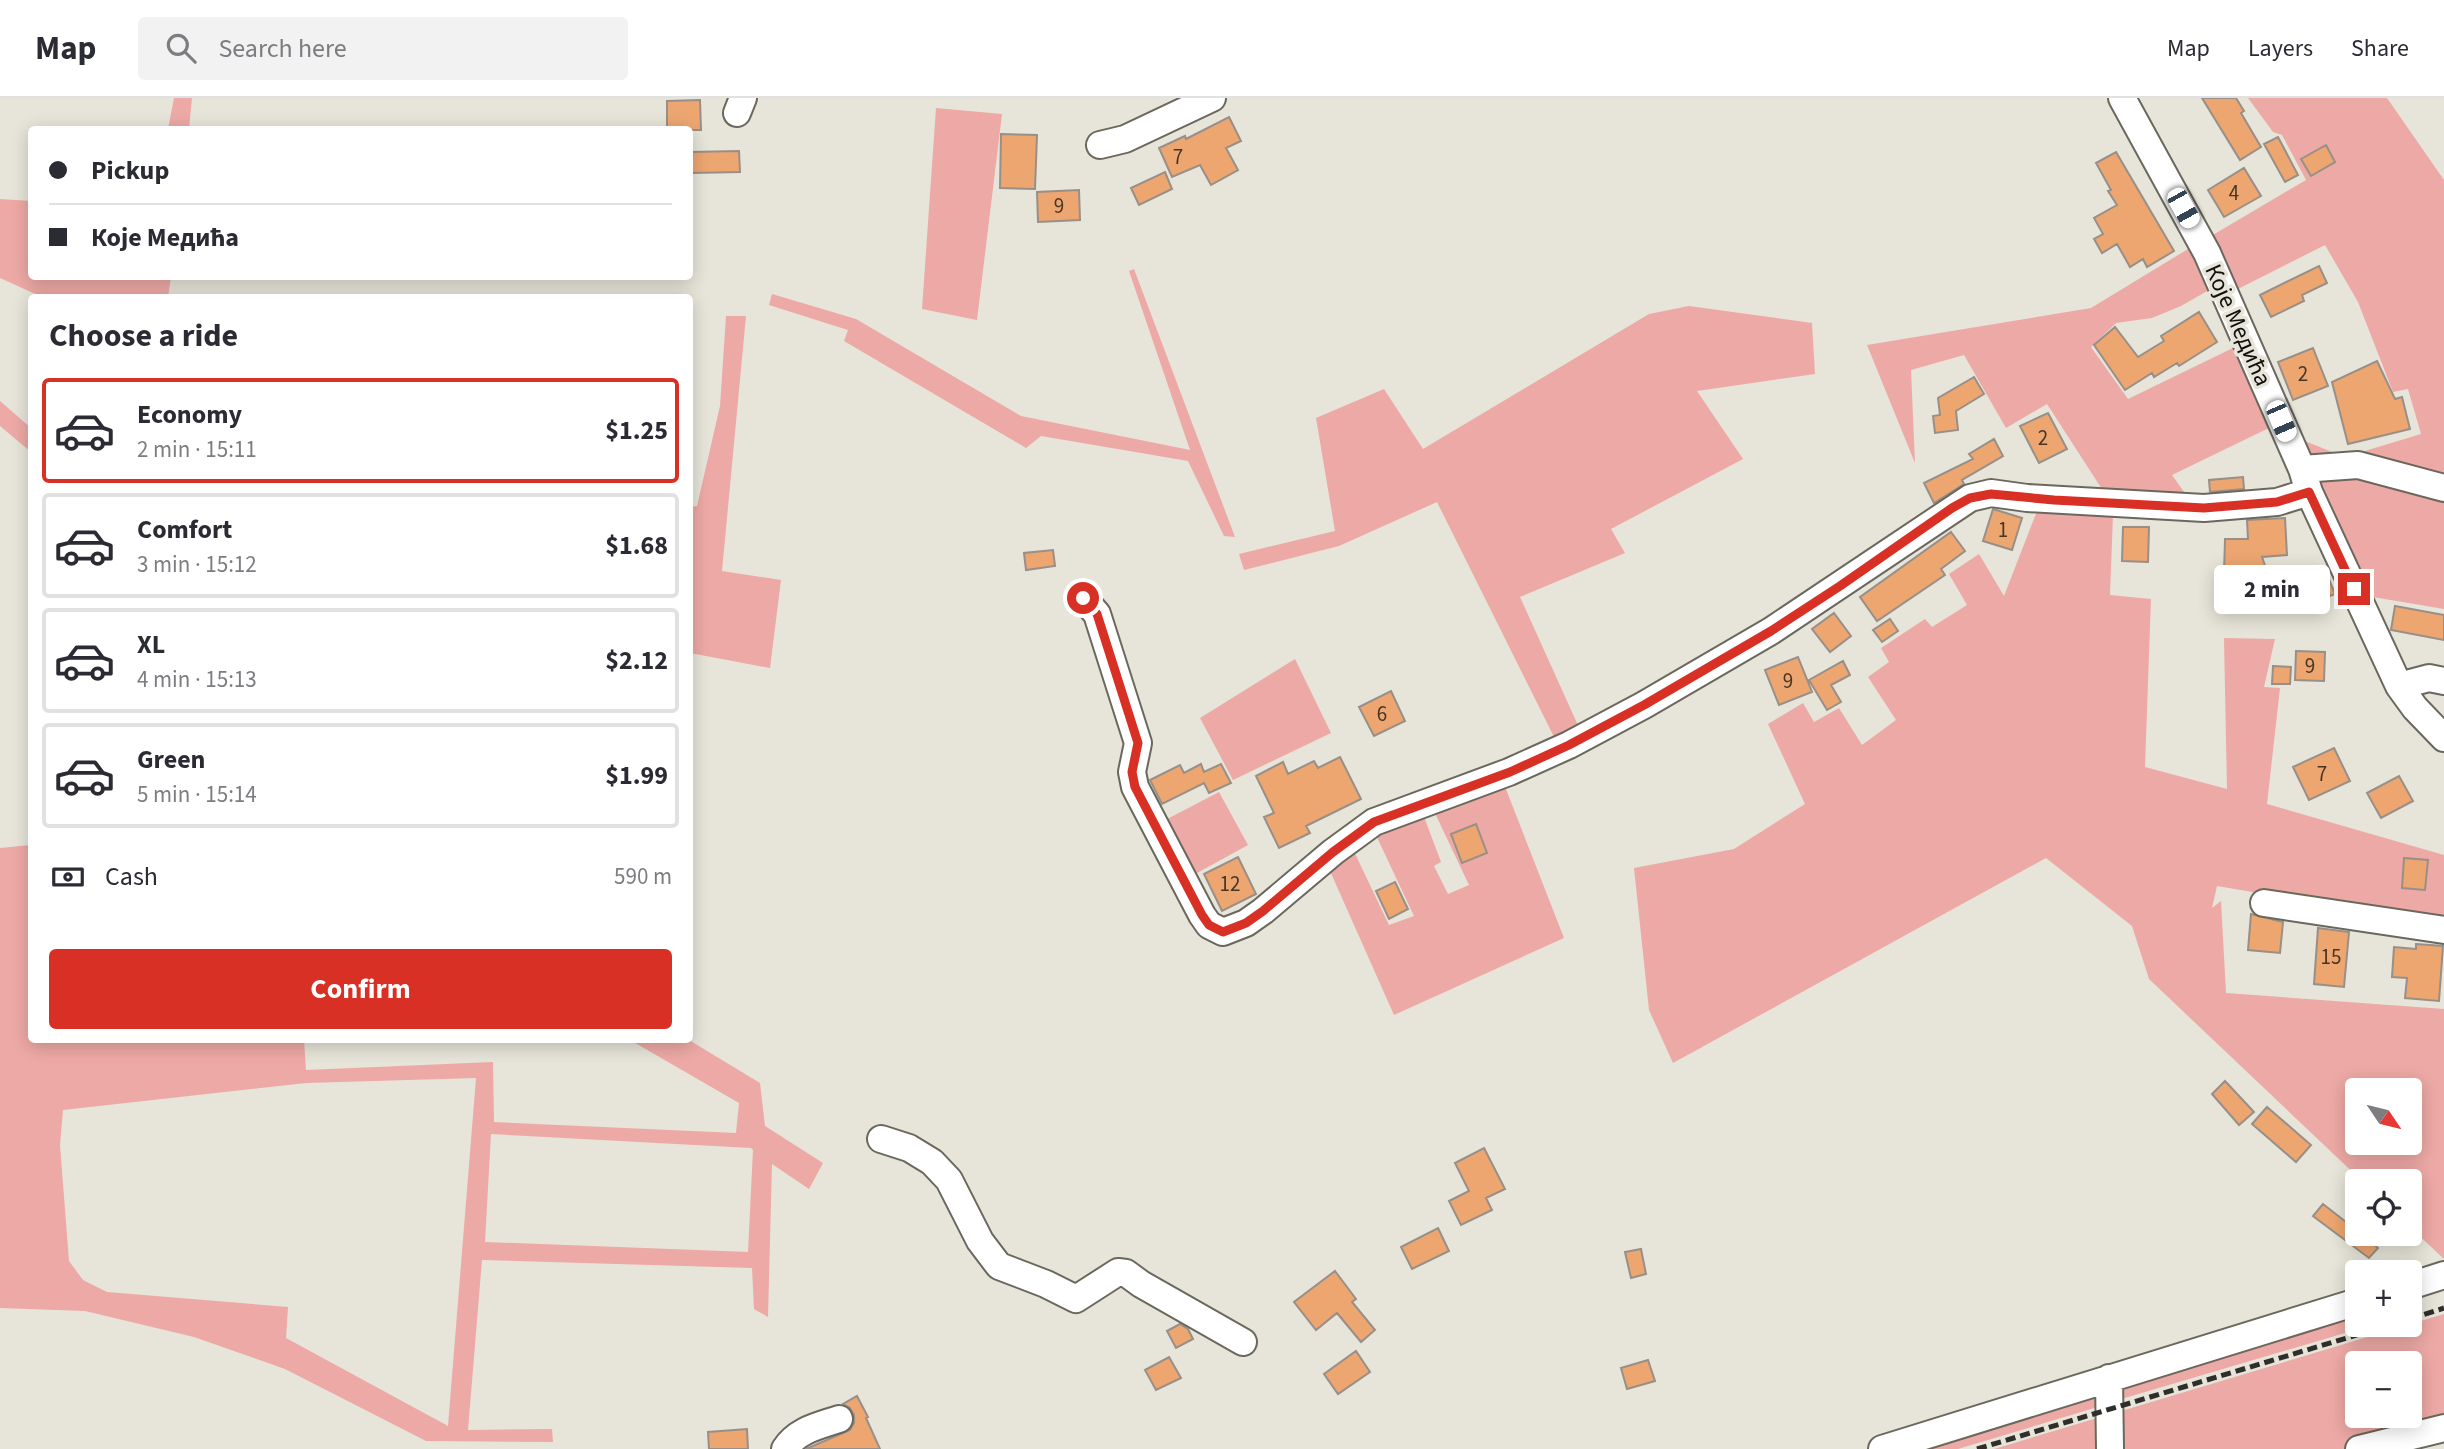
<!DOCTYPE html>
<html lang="en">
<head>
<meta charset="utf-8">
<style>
	body { margin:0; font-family:"Source Sans 3",sans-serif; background:#f2f2f3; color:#2b2b33; height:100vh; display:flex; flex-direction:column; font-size:26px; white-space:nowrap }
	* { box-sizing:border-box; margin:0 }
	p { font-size:23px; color:#7c7c81 }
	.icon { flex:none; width:38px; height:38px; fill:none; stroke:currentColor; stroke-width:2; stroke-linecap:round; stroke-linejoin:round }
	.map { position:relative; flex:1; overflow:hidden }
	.side { position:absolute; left:28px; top:196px; width:665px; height:749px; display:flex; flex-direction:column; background:#fff; border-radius:7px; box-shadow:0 4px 18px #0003 }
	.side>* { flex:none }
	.banner { position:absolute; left:28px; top:28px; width:665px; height:154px; border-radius:7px; box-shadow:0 4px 18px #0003; display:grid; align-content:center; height:154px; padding:0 21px; background:#fff }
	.needle { width:46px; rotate:125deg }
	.tools { position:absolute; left:2345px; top:980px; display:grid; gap:14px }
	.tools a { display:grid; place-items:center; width:77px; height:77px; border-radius:7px; background:#fff; box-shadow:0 4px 18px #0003; font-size:35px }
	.end { position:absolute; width:32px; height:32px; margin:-16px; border:9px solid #d93025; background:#fff; box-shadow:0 0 0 4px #fff }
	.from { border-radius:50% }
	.bubble { position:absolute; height:49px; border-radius:7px; background:#fff; box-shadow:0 4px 18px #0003; font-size:23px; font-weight:700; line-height:49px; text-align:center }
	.car { position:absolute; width:21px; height:42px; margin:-21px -10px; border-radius:9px; box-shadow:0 0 5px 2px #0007; background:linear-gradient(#fff 24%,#345 0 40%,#fff 0 76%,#345 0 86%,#fff 0) }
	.banner b { display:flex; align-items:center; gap:24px; height:66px; font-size:26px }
	.banner b+b { border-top:2px solid #e1e1e2 }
	.banner i { width:18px; height:18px; background:#2b2b33 }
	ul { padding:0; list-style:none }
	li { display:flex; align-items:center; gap:21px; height:105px; margin:0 14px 10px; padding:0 7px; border:4px solid #e1e1e2; border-radius:7px }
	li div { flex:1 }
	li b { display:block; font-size:26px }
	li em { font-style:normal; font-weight:700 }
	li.current { border-color:#d93025 }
	li>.icon { width:63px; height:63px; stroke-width:1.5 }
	h2 { padding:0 21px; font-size:32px; line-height:84px }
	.pay { display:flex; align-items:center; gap:18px; height:77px; padding:0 21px; font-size:26px }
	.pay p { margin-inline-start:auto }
	.cta { display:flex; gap:14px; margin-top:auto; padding:14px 21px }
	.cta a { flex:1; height:80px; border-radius:7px; background:#d93025; color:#fff; font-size:28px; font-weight:700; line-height:80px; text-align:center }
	header { display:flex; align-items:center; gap:42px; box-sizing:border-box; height:98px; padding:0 35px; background:#fff; border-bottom:2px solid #e1e1e2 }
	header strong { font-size:33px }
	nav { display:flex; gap:38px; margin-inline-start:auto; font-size:24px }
	.search { width:490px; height:63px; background:#f2f2f3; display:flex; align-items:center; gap:18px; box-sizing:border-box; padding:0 24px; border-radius:7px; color:#7c7c81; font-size:26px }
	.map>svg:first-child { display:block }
	.green { fill:#eda9a5; fill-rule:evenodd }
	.building { fill:#eda670; stroke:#988f88; stroke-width:2 }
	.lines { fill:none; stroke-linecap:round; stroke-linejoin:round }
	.minor-casing { stroke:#6a675d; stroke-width:30 }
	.minor { stroke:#fff; stroke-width:26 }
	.rail { stroke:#302e2a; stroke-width:5; stroke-dasharray:10 5; stroke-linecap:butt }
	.route { stroke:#d93025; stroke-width:9 }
	.labels { text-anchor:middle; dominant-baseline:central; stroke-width:7; stroke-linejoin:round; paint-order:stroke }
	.number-label { font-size:21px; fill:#473525 }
	.street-label { font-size:24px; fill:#100f0c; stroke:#e7e4d9 }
</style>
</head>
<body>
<header>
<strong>Map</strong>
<div class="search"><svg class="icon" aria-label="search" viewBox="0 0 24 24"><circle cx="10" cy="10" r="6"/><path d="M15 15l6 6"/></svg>Search here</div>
<nav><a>Map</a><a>Layers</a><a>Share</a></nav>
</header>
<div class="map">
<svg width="2444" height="1351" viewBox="0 0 2444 1351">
	<rect width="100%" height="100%" fill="#e7e4d9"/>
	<path class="green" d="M 174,0 L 192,0 L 189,31 L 168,31 Z
		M 2248,0 L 2387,0 L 2444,82 L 2444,511 L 2361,497 L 2292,338 L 2345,359 L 2421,336 L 2408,291 L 2393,294 L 2358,204 L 2325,147 L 2232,194 L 2206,141 L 2306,82 L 2282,37 L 2273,34 Z
		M 936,10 L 1002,16 L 977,222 L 922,211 Z
		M 0,101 L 31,103 L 32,178 L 171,179 L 168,199 L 42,199 L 0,180 Z
		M 2193,148 L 2216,188 L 2181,208 L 2152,220 L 2116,225 L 2091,249 L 2128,301 L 2237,248 L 2273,328 L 2172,377 L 2194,408 L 2109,402 L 2047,306 L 2006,330 L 1964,257 L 1911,272 L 1915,365 L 1867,247 L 2091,210 Z
		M 1134,171 L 1235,439 L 1224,438 L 1188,363 L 1041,338 L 1026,350 L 844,243 L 848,232 L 769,207 L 772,196 L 856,221 L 1021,318 L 1190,352 L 1129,173 Z
		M 1689,208 L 1812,225 L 1815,276 L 1697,293 L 1743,361 L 1611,431 L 1625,455 L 1520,499 L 1581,634 L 1558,647 L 1437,404 L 1339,448 L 1244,472 L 1239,456 L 1335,433 L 1316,320 L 1384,291 L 1423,351 L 1649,216 Z
		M 726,218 L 746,218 L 722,473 L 781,482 L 770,570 L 690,555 L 690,409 L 697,408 L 720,308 Z
		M 0,303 L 31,330 L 31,354 L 0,328 Z
		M 2039,408 L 2113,416 L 2110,497 L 2151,501 L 2145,669 L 2227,691 L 2224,540 L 2275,541 L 2264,589 L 2280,590 L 2267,706 L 2444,757 L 2444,823 L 2384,816 L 2217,788 L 2212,810 L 2221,803 L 2226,895 L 2444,911 L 2444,1161 L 2410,1129 L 2410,1083 L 2362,1083 L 2149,881 L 2132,828 L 2046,760 L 1673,965 L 1649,912 L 1634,770 L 1734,751 L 1805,706 L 1768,626 L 1803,605 L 1814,624 L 1839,610 L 1862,647 L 1896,622 L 1868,579 L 1889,564 L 1881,550 L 1925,521 L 1932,529 L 1967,507 L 1949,476 L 1979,456 L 2004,498 ZM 2357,992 L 2410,992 L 2410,1045 L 2357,1045 Z
		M 1295,561 L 1331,635 L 1233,682 L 1200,620 Z
		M 1502,681 L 1564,840 L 1394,917 L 1326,764 L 1350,745 L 1389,827 L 1414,818 L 1375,735 L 1423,716 L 1441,764 L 1434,768 L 1448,796 L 1469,787 L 1433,711 Z
		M 1219,694 L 1248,747 L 1179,785 L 1148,731 Z
		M 31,747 L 32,942 L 304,942 L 306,972 L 493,964 L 494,1024 L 736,1035 L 739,1005 L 630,942 L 689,942 L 760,985 L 765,1028 L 823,1065 L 809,1091 L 772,1066 L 768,1219 L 754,1211 L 752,1170 L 482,1162 L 468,1332 L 552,1331 L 553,1344 L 426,1343 L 285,1271 L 194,1239 L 85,1213 L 0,1210 L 0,750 ZM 476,980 L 448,1328 L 286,1240 L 288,1209 L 107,1194 L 83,1182 L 69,1163 L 60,1047 L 63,1012 L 306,985 ZM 491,1036 L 751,1050 L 753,1052 L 748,1154 L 485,1144 Z
		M 2357,1214 L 2357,1227 L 2372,1227 L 2118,1302 L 2118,1287 Z
		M 2444,1216 L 2444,1325 L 2343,1351 L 2119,1351 L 2118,1314 ZM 2357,1265 L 2410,1265 L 2410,1318 L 2357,1318 Z
		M 2095,1298 L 2101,1308 L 1958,1351 L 1906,1351 Z
		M 2104,1318 L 2105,1351 L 1994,1351 Z"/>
	<path class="building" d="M 2202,0 L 2236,0 L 2244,13 L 2241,15 L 2261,49 L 2240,62 Z
		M 700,2 L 701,32 L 667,32 L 667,3 Z
		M 1229,19 L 1241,43 L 1226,50 L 1238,72 L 1211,87 L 1200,67 L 1172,79 L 1159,50 L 1185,38 L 1186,41 Z
		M 1001,36 L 1037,37 L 1035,91 L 1000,90 Z
		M 2278,39 L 2298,77 L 2285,84 L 2264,46 Z
		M 2326,47 L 2335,64 L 2311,78 L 2301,61 Z
		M 739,53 L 740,74 L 690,75 L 690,54 Z
		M 2116,54 L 2174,153 L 2147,169 L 2143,161 L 2130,169 L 2117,146 L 2102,155 L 2094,141 L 2103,136 L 2094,120 L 2117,107 L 2108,93 L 2111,92 L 2096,65 Z
		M 2244,70 L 2261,98 L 2224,119 L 2208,92 Z
		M 1165,74 L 1172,91 L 1139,107 L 1131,90 Z
		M 1079,92 L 1080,122 L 1038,124 L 1037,94 Z
		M 2319,168 L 2327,185 L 2302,197 L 2304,203 L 2271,219 L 2260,197 Z
		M 2199,214 L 2217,244 L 2179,268 L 2177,265 L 2154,279 L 2152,275 L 2125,292 L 2094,247 L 2115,229 L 2138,259 L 2164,243 L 2161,238 Z
		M 2313,250 L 2328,288 L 2293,302 L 2278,264 Z
		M 2377,263 L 2395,301 L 2402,299 L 2410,331 L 2348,346 L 2332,284 Z
		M 1974,279 L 1984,296 L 1956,313 L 1958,332 L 1935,335 L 1933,318 L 1940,317 L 1938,300 Z
		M 2048,315 L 2067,351 L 2039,365 L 2020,328 Z
		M 1994,341 L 2003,358 L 1962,382 L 1964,386 L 1934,405 L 1924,385 L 1973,361 L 1969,356 Z
		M 2243,379 L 2244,391 L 2210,394 L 2209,382 Z
		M 1993,411 L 2022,420 L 2012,452 L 1983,443 Z
		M 2285,420 L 2287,457 L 2262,459 L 2268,476 L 2224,475 L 2225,441 L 2248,441 L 2247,422 Z
		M 2123,429 L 2149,429 L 2148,464 L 2122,463 Z
		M 1951,434 L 1965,453 L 1941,471 L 1945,477 L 1877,523 L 1860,499 Z
		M 1053,452 L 1055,468 L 1026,472 L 1024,455 Z
		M 2326,474 L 2335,496 L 2308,507 L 2299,484 Z
		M 2395,508 L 2444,517 L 2444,542 L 2391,532 Z
		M 1834,515 L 1851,538 L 1830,554 L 1812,531 Z
		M 1890,521 L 1898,533 L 1882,544 L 1873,532 Z
		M 2296,553 L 2325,554 L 2324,583 L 2295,582 Z
		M 1798,559 L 1812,594 L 1779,607 L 1765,572 Z
		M 1843,563 L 1850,577 L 1831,587 L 1841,604 L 1827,612 L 1809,582 Z
		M 2273,568 L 2291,569 L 2290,586 L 2272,586 Z
		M 1391,593 L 1405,623 L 1374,638 L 1359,609 Z
		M 2334,650 L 2350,683 L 2309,702 L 2293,669 Z
		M 1340,659 L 1361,701 L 1306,728 L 1310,735 L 1279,750 L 1264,719 L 1274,715 L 1256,678 L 1283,664 L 1288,676 L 1314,663 L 1318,670 Z
		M 1201,666 L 1204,674 L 1221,666 L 1231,685 L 1209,695 L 1204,685 L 1162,706 L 1150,682 L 1180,667 L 1184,675 Z
		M 2399,678 L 2413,703 L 2381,720 L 2367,695 Z
		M 1476,726 L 1487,755 L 1462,765 L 1451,736 Z
		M 1238,759 L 1256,796 L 1222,813 L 1204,776 Z
		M 2404,760 L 2428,762 L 2425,792 L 2402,790 Z
		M 1395,784 L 1408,811 L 1389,821 L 1376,793 Z
		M 2251,816 L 2283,824 L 2280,855 L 2248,852 Z
		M 2318,830 L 2349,834 L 2344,889 L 2314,886 Z
		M 2416,846 L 2443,848 L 2439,903 L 2405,900 L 2407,880 L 2392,879 L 2394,849 L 2416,851 Z
		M 2225,983 L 2254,1014 L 2239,1027 L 2212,996 Z
		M 2267,1009 L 2311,1047 L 2296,1064 L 2252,1026 Z
		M 1484,1050 L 1505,1091 L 1486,1100 L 1492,1112 L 1461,1127 L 1449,1103 L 1469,1093 L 1455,1065 Z
		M 2323,1106 L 2355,1131 L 2357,1129 L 2357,1136 L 2363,1136 L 2378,1150 L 2369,1160 L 2313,1118 Z
		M 1438,1130 L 1449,1153 L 1412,1171 L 1401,1149 Z
		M 1641,1151 L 1646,1176 L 1631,1180 L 1625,1154 Z
		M 1335,1173 L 1356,1201 L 1352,1204 L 1375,1232 L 1361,1244 L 1337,1215 L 1316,1232 L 1294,1204 Z
		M 1180,1226 L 1188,1231 L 1193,1241 L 1176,1250 L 1167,1233 Z
		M 1356,1253 L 1370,1274 L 1338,1296 L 1324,1276 Z
		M 1169,1259 L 1181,1280 L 1156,1292 L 1145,1272 Z
		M 1648,1262 L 1655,1283 L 1627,1291 L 1621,1270 Z
		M 857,1298 L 868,1319 L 866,1320 L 880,1351 L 806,1351 L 850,1332 L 854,1325 L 854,1317 L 850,1310 L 843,1306 Z
		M 747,1331 L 748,1351 L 709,1351 L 708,1334 Z"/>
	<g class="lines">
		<g class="minor-casing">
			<path id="minor" d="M 2122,0 L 2207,155 L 2302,371 L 2309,394 L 2399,588 L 2415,610 L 2444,640
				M 737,15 L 743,0
				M 1100,47 L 1125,41 L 1212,0
				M 2302,371 L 2358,367 L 2444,390
				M 1083,500 L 1097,516 L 1138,645 L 1132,674 L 1135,689 L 1202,817 L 1209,827 L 1223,834 L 1246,825 L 1263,813 L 1333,754 L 1374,724 L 1509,674 L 1569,647 L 1644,607 L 1771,533 L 1970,400 L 1991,395 L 2027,400 L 2204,410 L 2277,404 L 2309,394
				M 2399,588 L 2429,580 L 2444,583
				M 2264,805 L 2444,832
				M 881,1041 L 909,1050 L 932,1064 L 949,1082 L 980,1143 L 999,1168 L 1046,1186 L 1076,1201 L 1118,1174 L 1126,1175 L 1141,1186 L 1243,1244
				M 2410,1188 L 2444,1177
				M 2109,1280 L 2110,1351
				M 785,1351 C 797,1332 818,1328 839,1321
				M 1882,1351 L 2357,1204
				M 2359,1351 L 2444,1330"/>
		</g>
		<use href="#minor" class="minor"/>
		<path class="rail" d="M 2410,1221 L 2444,1210
			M 1977,1351 L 2390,1227"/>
	</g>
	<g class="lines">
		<path class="route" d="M 1083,500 L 1097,516 L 1138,645 L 1132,674 L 1135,689 L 1202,817 L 1209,827 L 1223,834 L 1246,825 L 1263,813 L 1333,754 L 1374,724 L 1510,674 L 1569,647 L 1644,607 L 1771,533 L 1840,488 L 1952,410 L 1970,400 L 1991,396 L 2054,402 L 2204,410 L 2277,404 L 2309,394 L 2354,491"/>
	</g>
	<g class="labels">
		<g class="number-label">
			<text x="1178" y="59">7</text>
			<text x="2234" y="95">4</text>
			<text x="1059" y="108">9</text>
			<text x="2303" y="276">2</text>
			<text x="2043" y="340">2</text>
			<text x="2003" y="432">1</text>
			<text x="2310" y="568">9</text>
			<text x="1788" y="583">9</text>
			<text x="1382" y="616">6</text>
			<text x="2322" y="676">7</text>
			<text x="1230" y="786">12</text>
			<text x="2331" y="859">15</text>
		</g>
		<g class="street-label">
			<text transform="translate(2238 227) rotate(66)">Које Медића</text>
		</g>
	</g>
</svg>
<div class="tools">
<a><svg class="needle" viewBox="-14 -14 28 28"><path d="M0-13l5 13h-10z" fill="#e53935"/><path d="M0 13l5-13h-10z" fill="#7c7c81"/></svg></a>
<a><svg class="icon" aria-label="locate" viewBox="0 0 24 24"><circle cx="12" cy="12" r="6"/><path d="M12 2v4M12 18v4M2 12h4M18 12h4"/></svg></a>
<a>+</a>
<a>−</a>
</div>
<i class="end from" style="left:1083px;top:500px"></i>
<i class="end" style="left:2354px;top:491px"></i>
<div class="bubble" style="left:2214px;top:467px;width:116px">2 min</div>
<i class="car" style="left:2183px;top:110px;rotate:151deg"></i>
<i class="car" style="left:2281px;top:323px;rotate:157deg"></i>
<div class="banner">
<b><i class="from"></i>Pickup</b>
<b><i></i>Које Медића</b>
</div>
<section class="side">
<h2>Choose a ride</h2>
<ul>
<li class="current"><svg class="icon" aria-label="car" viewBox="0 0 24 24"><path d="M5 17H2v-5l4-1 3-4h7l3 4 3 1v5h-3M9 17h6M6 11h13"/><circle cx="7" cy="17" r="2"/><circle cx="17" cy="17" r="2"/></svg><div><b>Economy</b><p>2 min · 15:11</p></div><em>$1.25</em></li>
<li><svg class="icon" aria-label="car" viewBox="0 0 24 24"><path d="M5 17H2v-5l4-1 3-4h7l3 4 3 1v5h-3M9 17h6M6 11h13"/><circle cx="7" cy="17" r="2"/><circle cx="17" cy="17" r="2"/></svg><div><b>Comfort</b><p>3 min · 15:12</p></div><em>$1.68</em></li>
<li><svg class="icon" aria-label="car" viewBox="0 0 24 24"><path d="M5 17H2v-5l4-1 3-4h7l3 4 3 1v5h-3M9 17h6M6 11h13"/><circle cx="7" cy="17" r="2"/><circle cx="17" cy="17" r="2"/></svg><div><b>XL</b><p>4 min · 15:13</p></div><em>$2.12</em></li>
<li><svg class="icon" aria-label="car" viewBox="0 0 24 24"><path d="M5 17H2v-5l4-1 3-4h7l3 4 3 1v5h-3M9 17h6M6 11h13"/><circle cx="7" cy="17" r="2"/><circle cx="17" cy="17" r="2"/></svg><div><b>Green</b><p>5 min · 15:14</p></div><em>$1.99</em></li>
</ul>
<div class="pay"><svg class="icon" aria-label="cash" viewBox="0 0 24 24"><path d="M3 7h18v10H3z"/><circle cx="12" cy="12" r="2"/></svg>Cash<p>590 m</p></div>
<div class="cta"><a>Confirm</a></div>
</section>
</div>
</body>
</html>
